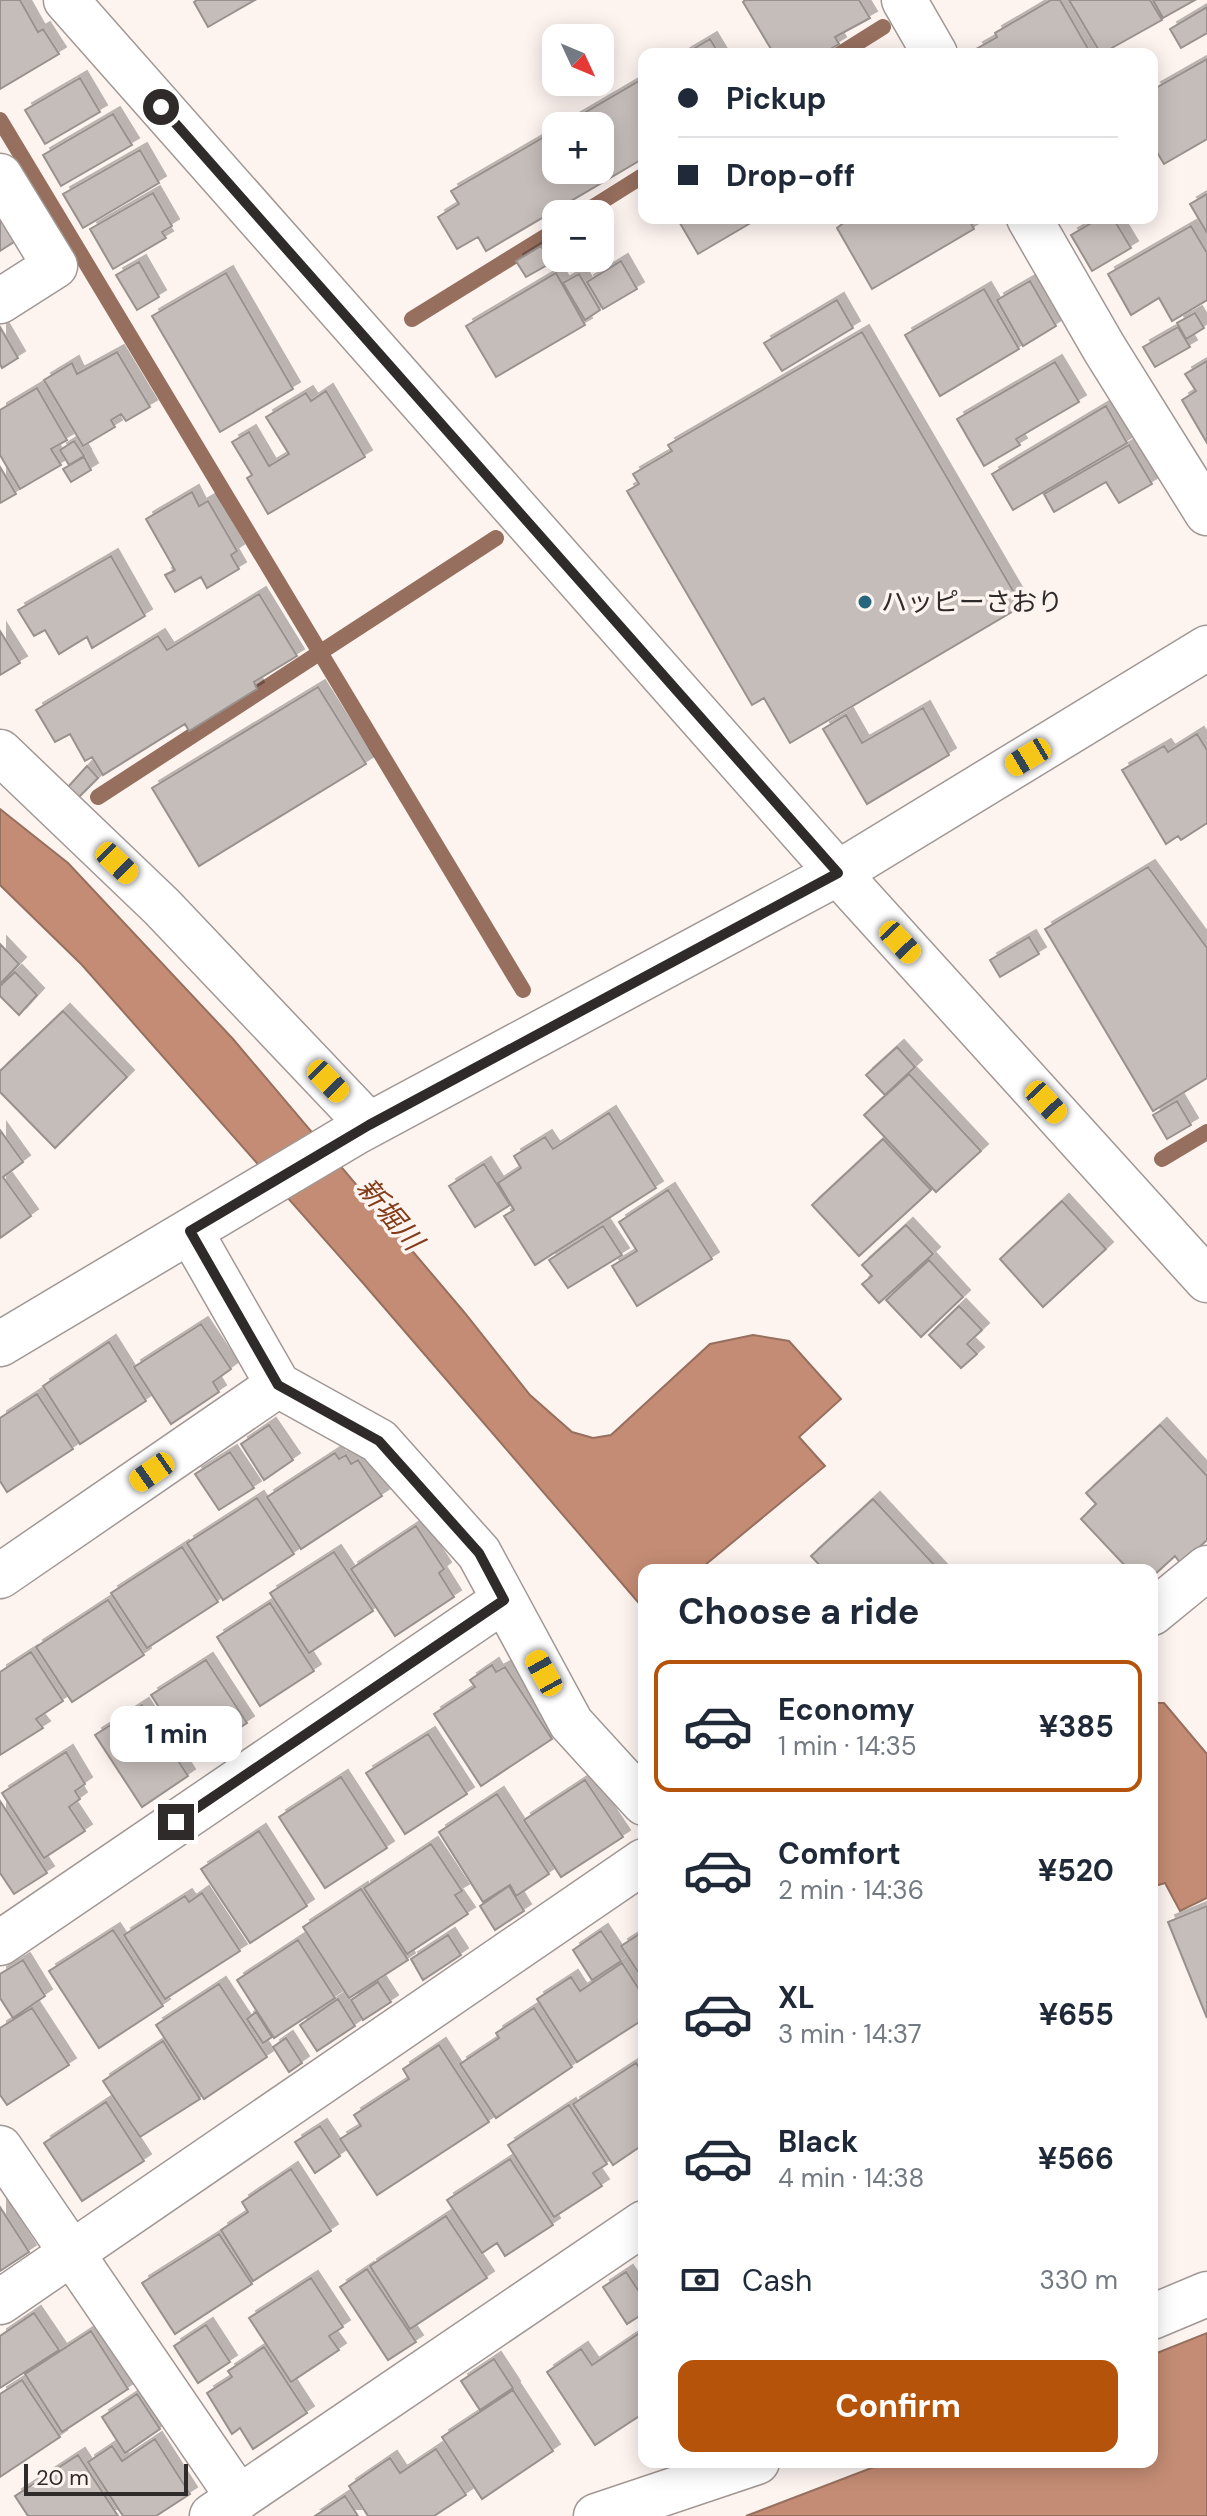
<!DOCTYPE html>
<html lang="en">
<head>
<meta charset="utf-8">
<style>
	body { margin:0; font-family:"DM Sans","Noto Sans JP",sans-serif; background:#f2f2f3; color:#1f2937; height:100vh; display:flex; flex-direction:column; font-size:30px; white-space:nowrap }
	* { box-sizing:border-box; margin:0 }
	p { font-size:26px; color:#747a83 }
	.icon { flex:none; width:44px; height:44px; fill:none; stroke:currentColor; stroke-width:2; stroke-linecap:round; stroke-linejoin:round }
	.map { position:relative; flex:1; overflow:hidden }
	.panel { position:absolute; left:638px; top:1564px; width:520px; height:904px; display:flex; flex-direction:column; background:#fff; border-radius:16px; box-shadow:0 4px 20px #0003 }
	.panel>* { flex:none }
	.guide { position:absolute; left:638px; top:48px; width:520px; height:176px; border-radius:16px; box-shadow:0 4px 20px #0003; display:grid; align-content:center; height:176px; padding:0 40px; background:#fff }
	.needle { width:52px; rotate:134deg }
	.buttons { position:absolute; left:542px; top:24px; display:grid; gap:16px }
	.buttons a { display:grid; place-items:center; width:72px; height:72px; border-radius:16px; background:#fff; box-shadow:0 4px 20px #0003; font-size:40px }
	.scale { position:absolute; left:24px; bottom:20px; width:164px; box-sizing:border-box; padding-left:8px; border:4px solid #2f2b2a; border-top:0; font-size:22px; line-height:28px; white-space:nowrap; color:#2f2b2a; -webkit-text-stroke:6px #fdf4f0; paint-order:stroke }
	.end { position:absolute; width:36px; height:36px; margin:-18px; border:10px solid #2f2b2a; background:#fff; box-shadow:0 0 0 4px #fff }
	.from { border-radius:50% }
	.bubble { position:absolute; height:56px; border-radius:16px; background:#fff; box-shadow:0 4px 20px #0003; font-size:26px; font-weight:700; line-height:56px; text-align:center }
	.car { position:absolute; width:24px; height:48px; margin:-24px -12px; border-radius:10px; box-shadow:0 0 6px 2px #0007; background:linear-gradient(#f5c518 24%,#345 0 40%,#f5c518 0 76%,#345 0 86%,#f5c518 0) }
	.guide b { display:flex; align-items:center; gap:28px; height:76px; font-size:30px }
	.guide b+b { border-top:2px solid #e0e1e3 }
	.guide i { width:20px; height:20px; background:#1f2937 }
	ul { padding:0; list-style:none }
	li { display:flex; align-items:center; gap:24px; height:132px; margin:0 16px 12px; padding:0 24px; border:4px solid transparent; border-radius:16px }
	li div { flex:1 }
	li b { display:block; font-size:30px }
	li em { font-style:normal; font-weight:700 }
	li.selected { border-color:#b45309 }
	li>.icon { width:72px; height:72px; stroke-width:1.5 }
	h2 { padding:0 40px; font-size:36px; line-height:96px }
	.pay { display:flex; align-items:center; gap:20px; height:88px; padding:0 40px; font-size:30px }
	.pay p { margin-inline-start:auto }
	.primary-button { display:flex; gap:16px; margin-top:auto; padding:16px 40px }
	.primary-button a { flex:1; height:92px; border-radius:16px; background:#b45309; color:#fff; font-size:32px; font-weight:700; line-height:92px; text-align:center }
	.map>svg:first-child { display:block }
	.water { fill:#c48c74; stroke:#976f5e; stroke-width:2 }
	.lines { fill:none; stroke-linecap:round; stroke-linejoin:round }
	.stream { stroke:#976f5e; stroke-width:16 }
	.building { fill:#c5bdb9; stroke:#99918d; stroke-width:2; filter:url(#shadow) }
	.minor-casing { stroke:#a19895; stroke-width:47 }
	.major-casing { stroke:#a19895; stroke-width:47 }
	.minor { stroke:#fff; stroke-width:44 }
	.major { stroke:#fff; stroke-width:44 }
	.route { stroke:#2f2b2a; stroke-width:10 }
	.poi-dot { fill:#27667c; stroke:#fdf4f0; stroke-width:3 }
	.labels { text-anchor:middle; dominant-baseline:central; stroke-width:7; stroke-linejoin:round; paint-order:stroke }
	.poi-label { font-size:26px; fill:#2f2b2a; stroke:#fdf4f0; text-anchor:start }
	.water-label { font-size:28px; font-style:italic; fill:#823c1a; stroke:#fdf4f0 }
</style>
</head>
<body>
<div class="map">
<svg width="1207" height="2516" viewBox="0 0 1207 2516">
	<defs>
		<filter id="shadow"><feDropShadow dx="7" dy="-7" stdDeviation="0" flood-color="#0004"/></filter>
	</defs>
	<rect width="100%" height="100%" fill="#fdf4f0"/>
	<path class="water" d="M 0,809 L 68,863 L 233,1039 L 464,1312 L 530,1395 L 572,1432 L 593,1438 L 611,1435 L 710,1344 L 753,1335 L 789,1341 L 841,1399 L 799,1437 L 825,1466 L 699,1570 L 644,1570 L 644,1609 L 363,1283 L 82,965 L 0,885 Z
		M 1152,1703 L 1164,1703 L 1207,1754 L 1207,1898 L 1180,1911 L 1165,1883 L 1152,1887 Z
		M 1207,2333 L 1207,2516 L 746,2516 L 887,2462 L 1152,2462 L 1152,2355 Z"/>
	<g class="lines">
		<path class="stream" d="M 840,54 L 883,27
			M 0,120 L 523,990
			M 582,214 L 644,175
			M 412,319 L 556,230
			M 98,797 L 496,538
			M 1162,1159 L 1207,1132"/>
	</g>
	<path class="building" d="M 0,0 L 20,0 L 38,32 L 43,29 L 59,54 L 0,89 Z
		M 197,0 L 255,0 L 208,27 L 194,2 Z
		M 745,0 L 859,0 L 870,18 L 835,37 L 839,44 L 822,54 L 774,54 L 743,2 Z
		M 1051,0 L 1060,0 L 1091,54 L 979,54 L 976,49 L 997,37 L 995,33 Z
		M 1069,0 L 1150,0 L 1162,20 L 1101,54 Z
		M 1153,0 L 1195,0 L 1163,18 Z
		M 1207,7 L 1207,33 L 1181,48 L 1170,29 Z
		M 710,39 L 719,54 L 685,54 Z
		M 1207,59 L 1207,139 L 1164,164 L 1152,144 L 1152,96 L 1157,93 L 1154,89 Z
		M 80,78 L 100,112 L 45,144 L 25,110 Z
		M 644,78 L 644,158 L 486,251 L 478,237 L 457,249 L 438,217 L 459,204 L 451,191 L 556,130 L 556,170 L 600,170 L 600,126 L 562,126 Z
		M 113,114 L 132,145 L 61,186 L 43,155 Z
		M 140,150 L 159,183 L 83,228 L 63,194 Z
		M 153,193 L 172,226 L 162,232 L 166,238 L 113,269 L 90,229 Z
		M 1207,194 L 1207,233 L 1190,204 Z
		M 0,214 L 17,240 L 0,251 Z
		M 677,218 L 759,218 L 698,254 Z
		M 844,218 L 968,218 L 974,229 L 872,289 L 837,228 L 846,221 Z
		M 1100,218 L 1113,218 L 1131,248 L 1092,271 L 1071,235 Z
		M 1191,226 L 1207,253 L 1207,300 L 1172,321 L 1159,298 L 1131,315 L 1108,274 Z
		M 541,246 L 551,263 L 526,277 L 516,261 Z
		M 621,261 L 637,289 L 603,309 L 587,282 Z
		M 139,262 L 159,297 L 137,310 L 116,275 Z
		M 226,273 L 293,389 L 220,432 L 152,316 Z
		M 556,273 L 585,325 L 496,377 L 466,326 Z
		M 579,274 L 600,310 L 585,320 L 563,283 Z
		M 1030,281 L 1056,326 L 1023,346 L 997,300 Z
		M 984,289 L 1019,349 L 940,396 L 905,335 Z
		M 837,300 L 853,328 L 782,371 L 764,343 Z
		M 1195,313 L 1204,328 L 1186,339 L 1177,323 Z
		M 0,327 L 18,358 L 2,368 L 0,364 Z
		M 1178,327 L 1190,347 L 1155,367 L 1143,347 Z
		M 862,332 L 1022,606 L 790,743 L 764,698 L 752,705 L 627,491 L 639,484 L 633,474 L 672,451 L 668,445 Z
		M 117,352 L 150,407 L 126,421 L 121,414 L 111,420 L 115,427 L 83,446 L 44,380 L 72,363 L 77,374 Z
		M 1207,361 L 1207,443 L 1182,400 L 1196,391 L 1185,374 Z
		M 1055,362 L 1079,402 L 1016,439 L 1020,445 L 984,466 L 957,419 Z
		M 37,388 L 67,440 L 51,449 L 61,465 L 20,489 L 0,455 L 0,410 Z
		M 326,391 L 365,457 L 268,514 L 247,478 L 252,475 L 232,442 L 249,432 L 269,466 L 289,454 L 266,417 L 306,393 L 311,401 Z
		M 1106,406 L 1127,443 L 1013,510 L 992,474 Z
		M 74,441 L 84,456 L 69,465 L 60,450 Z
		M 1129,445 L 1152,484 L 1119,503 L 1106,482 L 1054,512 L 1044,494 Z
		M 84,457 L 91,470 L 71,482 L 63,469 Z
		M 0,467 L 16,494 L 0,503 Z
		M 192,492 L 199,506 L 208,501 L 237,551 L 231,555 L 239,569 L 207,588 L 201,577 L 175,592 L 165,575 L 175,570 L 146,519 Z
		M 111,556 L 145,616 L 92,648 L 87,637 L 59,654 L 45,630 L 34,636 L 18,610 Z
		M 259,594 L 297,656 L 254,682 L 257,689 L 189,731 L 185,724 L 103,775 L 92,757 L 85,761 L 70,734 L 55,742 L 36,710 L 158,636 L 167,650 Z
		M 0,631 L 20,663 L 0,675 Z
		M 318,687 L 366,764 L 199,866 L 152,788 Z
		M 923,708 L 949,755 L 867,804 L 823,729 L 846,715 L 862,743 Z
		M 1197,734 L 1207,750 L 1207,823 L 1181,840 L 1178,836 L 1166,844 L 1122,770 L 1164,746 L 1168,752 Z
		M 87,766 L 98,778 L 77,799 L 67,788 Z
		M 1148,867 L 1207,948 L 1207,1078 L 1153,1111 L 1045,929 Z
		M 1029,937 L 1039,954 L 1000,977 L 990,960 Z
		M 0,944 L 19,964 L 0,984 Z
		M 15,972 L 37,995 L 19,1015 L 0,996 L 0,986 Z
		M 63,1011 L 127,1077 L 55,1148 L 0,1092 L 0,1071 Z
		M 897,1047 L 915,1067 L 885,1095 L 866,1075 Z
		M 909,1074 L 981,1151 L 936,1192 L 864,1115 Z
		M 1177,1101 L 1191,1125 L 1167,1139 L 1153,1115 Z
		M 609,1113 L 656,1188 L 535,1265 L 504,1216 L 514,1210 L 498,1183 L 521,1168 L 514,1156 L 545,1137 L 553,1149 Z
		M 0,1130 L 23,1162 L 3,1177 L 31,1216 L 0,1238 Z
		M 883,1139 L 931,1190 L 859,1256 L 812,1205 Z
		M 484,1164 L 510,1205 L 475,1227 L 449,1186 Z
		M 668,1190 L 712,1259 L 637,1306 L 612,1266 L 637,1251 L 619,1222 Z
		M 1062,1201 L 1106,1249 L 1043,1307 L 1000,1259 Z
		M 906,1225 L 933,1254 L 879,1303 L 862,1284 L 872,1276 L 862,1265 Z
		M 603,1226 L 622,1255 L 568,1288 L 549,1260 Z
		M 929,1260 L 963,1297 L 921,1337 L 886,1300 Z
		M 959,1306 L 982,1330 L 967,1344 L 977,1354 L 961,1368 L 929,1335 Z
		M 201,1324 L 231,1369 L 213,1382 L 219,1392 L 171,1424 L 134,1367 Z
		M 109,1342 L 146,1401 L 80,1444 L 43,1386 Z
		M 37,1394 L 73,1449 L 7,1492 L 0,1481 L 0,1418 Z
		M 269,1425 L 293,1460 L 264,1480 L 241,1444 Z
		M 1160,1425 L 1207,1476 L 1207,1540 L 1181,1564 L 1175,1556 L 1152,1577 L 1152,1570 L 1129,1570 L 1081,1519 L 1096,1504 L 1086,1493 Z
		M 230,1452 L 254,1488 L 219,1510 L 195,1474 Z
		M 335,1453 L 339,1459 L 346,1455 L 351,1464 L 358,1460 L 382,1496 L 301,1549 L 267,1497 Z
		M 257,1498 L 294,1554 L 223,1600 L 187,1543 Z
		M 873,1499 L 939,1570 L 824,1570 L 811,1556 Z
		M 416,1526 L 444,1569 L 439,1573 L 454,1597 L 395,1636 L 351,1569 Z
		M 182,1547 L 218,1602 L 147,1648 L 111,1593 Z
		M 334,1552 L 373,1611 L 309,1653 L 270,1593 Z
		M 108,1600 L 144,1655 L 72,1702 L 36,1647 Z
		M 270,1603 L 314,1671 L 260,1706 L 217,1637 Z
		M 31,1652 L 63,1701 L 36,1719 L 43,1728 L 0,1755 L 0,1672 Z
		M 206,1660 L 247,1723 L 201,1753 L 192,1739 L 183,1744 L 151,1695 Z
		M 492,1665 L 496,1672 L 505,1667 L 552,1739 L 481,1786 L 434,1714 L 475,1687 L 470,1680 Z
		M 142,1705 L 188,1776 L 142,1807 L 95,1735 Z
		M 428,1734 L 467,1794 L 405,1834 L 366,1773 Z
		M 66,1752 L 85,1784 L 75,1791 L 80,1799 L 69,1807 L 85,1831 L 44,1858 L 2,1793 Z
		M 341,1777 L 387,1848 L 325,1888 L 279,1817 Z
		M 585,1780 L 623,1837 L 561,1877 L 524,1820 Z
		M 497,1794 L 549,1874 L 516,1896 L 510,1885 L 483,1902 L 439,1832 Z
		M 0,1801 L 47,1873 L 14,1894 L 0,1873 Z
		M 259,1831 L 307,1906 L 250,1943 L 201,1869 Z
		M 431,1844 L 462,1891 L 455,1895 L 468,1914 L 407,1954 L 364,1888 Z
		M 509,1886 L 524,1911 L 495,1930 L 480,1906 Z
		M 361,1889 L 408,1960 L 349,1998 L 303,1927 Z
		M 202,1893 L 240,1951 L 165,1999 L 124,1935 L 185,1896 L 189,1902 Z
		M 1207,1906 L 1207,2018 L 1168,1922 Z
		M 113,1930 L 163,2006 L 99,2048 L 49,1971 Z
		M 601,1931 L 621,1961 L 592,1980 L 573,1950 Z
		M 644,1931 L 644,1981 L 621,1946 Z
		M 448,1935 L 461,1955 L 423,1980 L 411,1959 Z
		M 298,1940 L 335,1998 L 274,2038 L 237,1980 Z
		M 23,1960 L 45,1996 L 13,2018 L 0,1998 L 0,1974 Z
		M 622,1963 L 644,1997 L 644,2019 L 577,2062 L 537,1999 L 571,1977 L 580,1991 Z
		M 378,1982 L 391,2002 L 363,2020 L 351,2000 Z
		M 219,1984 L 267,2057 L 204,2099 L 156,2025 Z
		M 338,1999 L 355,2026 L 317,2051 L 300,2025 Z
		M 32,2008 L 69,2065 L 7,2105 L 0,2095 L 0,2028 Z
		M 534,2008 L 572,2067 L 496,2118 L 460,2064 L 499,2038 L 496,2033 Z
		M 256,2012 L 272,2037 L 263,2043 L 247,2019 Z
		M 286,2038 L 302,2063 L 289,2072 L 273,2047 Z
		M 163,2041 L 200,2099 L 140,2137 L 103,2081 Z
		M 439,2045 L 489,2122 L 377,2195 L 340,2139 L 361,2126 L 354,2115 L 409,2079 L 403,2069 Z
		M 636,2063 L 644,2075 L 644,2144 L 613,2165 L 573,2104 Z
		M 106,2102 L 144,2161 L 82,2201 L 44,2143 Z
		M 569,2105 L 607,2164 L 593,2173 L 602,2186 L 554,2217 L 508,2145 Z
		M 320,2126 L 340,2156 L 315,2173 L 295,2142 Z
		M 510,2159 L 553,2225 L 505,2256 L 497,2243 L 482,2253 L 447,2200 Z
		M 291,2169 L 331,2231 L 253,2281 L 221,2230 L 248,2212 L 242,2202 Z
		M 0,2207 L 29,2252 L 0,2271 Z
		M 446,2216 L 487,2278 L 410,2329 L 370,2266 Z
		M 219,2234 L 252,2284 L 175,2334 L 142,2283 Z
		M 367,2269 L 416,2342 L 388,2360 L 340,2287 Z
		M 626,2272 L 644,2299 L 644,2313 L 627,2324 L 603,2287 Z
		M 311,2278 L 343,2327 L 329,2336 L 339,2350 L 291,2382 L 249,2318 Z
		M 34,2313 L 59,2350 L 0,2388 L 0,2336 Z
		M 206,2325 L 230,2362 L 198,2383 L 174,2346 Z
		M 644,2330 L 644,2413 L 595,2445 L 547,2372 L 581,2349 L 592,2365 Z
		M 91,2331 L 128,2389 L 62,2432 L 25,2374 Z
		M 264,2347 L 307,2413 L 253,2449 L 240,2428 L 232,2434 L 207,2393 L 232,2377 L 228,2371 Z
		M 494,2359 L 513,2388 L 480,2410 L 461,2381 Z
		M 22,2380 L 60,2437 L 0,2477 L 0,2394 Z
		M 513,2390 L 553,2451 L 482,2499 L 442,2437 Z
		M 137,2394 L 160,2429 L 125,2453 L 102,2417 Z
		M 155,2439 L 190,2494 L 156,2516 L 123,2516 L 88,2462 L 112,2446 L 122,2461 Z
		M 436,2449 L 466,2495 L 434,2516 L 368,2516 L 349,2486 L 390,2458 L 400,2473 Z
		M 78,2455 L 118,2516 L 28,2516 L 15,2496 Z
		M 345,2496 L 358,2516 L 315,2516 Z"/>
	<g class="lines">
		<g class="minor-casing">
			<path id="minor" d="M 904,0 L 935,54
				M 0,176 L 55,266 L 0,301
				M 1029,218 L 1104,348 L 1207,513
				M 0,752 L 162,907 L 369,1125
				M 190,1231 L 278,1385 L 379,1441 L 479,1553 L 571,1723 L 644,1803
				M 0,1344 L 356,1132 L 838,873 L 1207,648
				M 0,1576 L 278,1385
				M 1152,1613 L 1207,1568
				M 0,1943 L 504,1600
				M 0,2148 L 239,2498
				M 0,2302 L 644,1861
				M 1152,2317 L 1207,2294
				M 212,2516 L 644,2223
				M 596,2516 L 757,2462"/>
		</g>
		<g class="major-casing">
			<path id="major" d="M 66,0 L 838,873 L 1207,1280"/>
		</g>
		<use href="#minor" class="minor"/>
		<use href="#major" class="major"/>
	</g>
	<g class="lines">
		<path class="route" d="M 161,107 L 838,873 L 369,1125 L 190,1231 L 278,1385 L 379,1441 L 479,1553 L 504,1600 L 176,1822"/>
	</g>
	<circle class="poi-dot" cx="865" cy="602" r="8"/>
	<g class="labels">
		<g class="poi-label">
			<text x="881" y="602">ハッピーさおり</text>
		</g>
		<g class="water-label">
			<text transform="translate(390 1214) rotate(50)">新堀川</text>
		</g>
	</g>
</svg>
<div class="buttons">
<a><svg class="needle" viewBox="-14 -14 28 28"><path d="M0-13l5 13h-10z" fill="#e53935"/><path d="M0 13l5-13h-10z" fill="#747a83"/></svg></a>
<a>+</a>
<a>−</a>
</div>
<div class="scale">20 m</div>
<i class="end from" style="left:161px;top:107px"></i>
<i class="end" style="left:176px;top:1822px"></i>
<div class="bubble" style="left:110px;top:1706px;width:132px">1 min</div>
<i class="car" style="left:1028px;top:757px;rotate:239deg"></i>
<i class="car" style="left:117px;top:863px;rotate:134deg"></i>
<i class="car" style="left:900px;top:942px;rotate:137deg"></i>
<i class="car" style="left:328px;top:1081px;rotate:136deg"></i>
<i class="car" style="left:1046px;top:1102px;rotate:137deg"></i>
<i class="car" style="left:152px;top:1472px;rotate:235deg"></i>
<i class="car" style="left:544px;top:1673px;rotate:331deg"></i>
<div class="guide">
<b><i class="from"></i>Pickup</b>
<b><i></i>Drop-off</b>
</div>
<section class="panel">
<h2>Choose a ride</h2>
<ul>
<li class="selected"><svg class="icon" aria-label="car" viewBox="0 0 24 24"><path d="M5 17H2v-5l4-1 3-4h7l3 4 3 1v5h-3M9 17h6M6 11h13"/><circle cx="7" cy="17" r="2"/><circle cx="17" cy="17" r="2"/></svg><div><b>Economy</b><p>1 min · 14:35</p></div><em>¥385</em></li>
<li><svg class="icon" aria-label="car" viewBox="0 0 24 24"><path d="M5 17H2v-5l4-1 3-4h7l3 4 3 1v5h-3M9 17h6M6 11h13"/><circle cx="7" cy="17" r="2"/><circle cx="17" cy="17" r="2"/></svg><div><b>Comfort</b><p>2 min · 14:36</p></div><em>¥520</em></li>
<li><svg class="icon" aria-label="car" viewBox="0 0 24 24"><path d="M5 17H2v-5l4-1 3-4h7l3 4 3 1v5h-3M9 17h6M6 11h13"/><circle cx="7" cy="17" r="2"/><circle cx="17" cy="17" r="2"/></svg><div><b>XL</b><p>3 min · 14:37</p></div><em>¥655</em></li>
<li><svg class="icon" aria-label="car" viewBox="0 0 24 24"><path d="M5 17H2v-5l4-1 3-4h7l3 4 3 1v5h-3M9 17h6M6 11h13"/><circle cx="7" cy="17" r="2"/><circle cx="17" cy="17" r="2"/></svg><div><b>Black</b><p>4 min · 14:38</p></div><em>¥566</em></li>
</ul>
<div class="pay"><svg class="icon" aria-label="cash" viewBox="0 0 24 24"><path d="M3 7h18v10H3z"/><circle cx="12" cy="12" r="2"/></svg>Cash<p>330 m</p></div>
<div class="primary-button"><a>Confirm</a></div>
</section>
</div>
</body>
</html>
